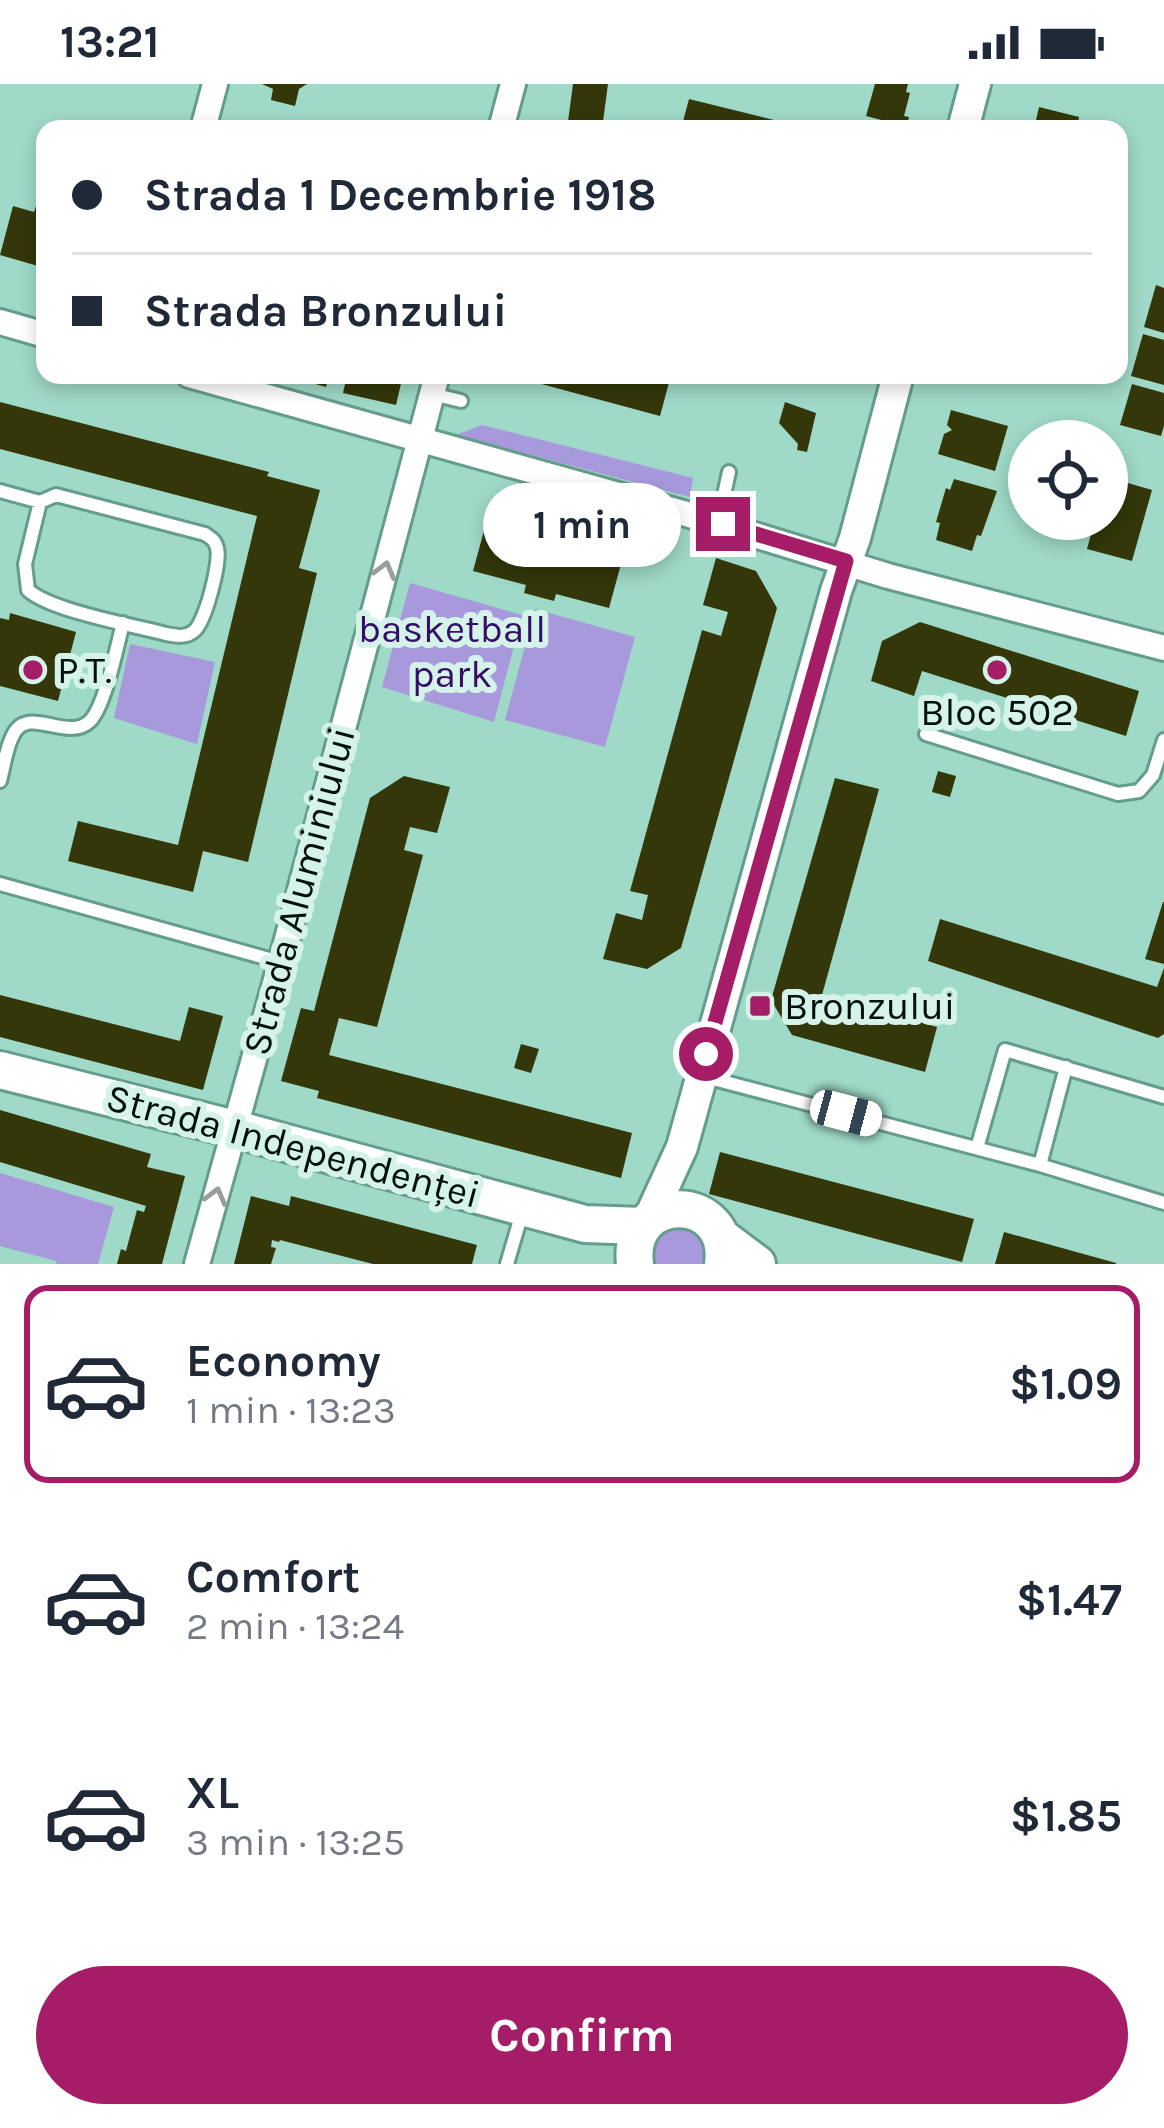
<!DOCTYPE html>
<html lang="en">
<head>
<meta charset="utf-8">
<style>
	body { margin:0; font-family:Karla,sans-serif; background:#f6f6f7; color:#1f2937; height:100vh; display:flex; flex-direction:column; font-size:45px; white-space:nowrap }
	* { box-sizing:border-box; margin:0 }
	p { font-size:39px; color:#747a83 }
	.icon { flex:none; width:66px; height:66px; fill:none; stroke:currentColor; stroke-width:2; stroke-linecap:round; stroke-linejoin:round }
	.map { position:relative; height:1180px; overflow:hidden }
	.panel { display:flex; flex-direction:column; background:#fff; flex:1 }
	.panel>* { flex:none }
	.banner { position:absolute; left:36px; top:36px; width:1092px; height:264px; border-radius:24px; box-shadow:0 6px 18px #0003; display:grid; align-content:center; height:264px; padding:0 36px; background:#fff }
	.tools { position:absolute; left:1008px; top:336px; display:grid; gap:24px }
	.tools a { display:grid; place-items:center; width:120px; height:120px; border-radius:50%; background:#fff; box-shadow:0 6px 18px #0003; font-size:60px }
	.end { position:absolute; width:54px; height:54px; margin:-27px; border:15px solid #a51d66; background:#fff; box-shadow:0 0 0 6px #fff }
	.from { border-radius:50% }
	.bubble { position:absolute; height:84px; border-radius:42px; background:#fff; box-shadow:0 6px 18px #0003; font-size:39px; font-weight:700; line-height:84px; text-align:center }
	.car { position:absolute; width:36px; height:72px; margin:-36px -18px; border-radius:15px; box-shadow:0 0 9px 3px #0007; background:linear-gradient(#fff 24%,#345 0 40%,#fff 0 76%,#345 0 86%,#fff 0) }
	.banner b { display:flex; align-items:center; gap:42px; height:114px; font-size:45px }
	.banner b+b { border-top:3px solid #e0e1e3 }
	.banner i { width:30px; height:30px; background:#1f2937 }
	ul { padding:21px 0 0; list-style:none }
	li { display:flex; align-items:center; gap:36px; height:198px; margin:0 24px 18px; padding:0 12px; border:6px solid transparent; border-radius:24px }
	li div { flex:1 }
	li b { display:block; font-size:45px }
	li em { font-style:normal; font-weight:700 }
	li.selected { border-color:#a51d66 }
	li>.icon { width:108px; height:108px; stroke-width:1.5 }
	.primary-button { display:flex; gap:24px; margin-top:auto; padding:24px 36px }
	.primary-button a { flex:1; height:138px; border-radius:72px; background:#a51d66; color:#fff; font-size:48px; font-weight:700; line-height:138px; text-align:center }
	.status { display:flex; justify-content:space-between; align-items:center; height:84px; padding:0 60px; background:#fff; direction:ltr }
	.status svg { height:33px; fill:currentColor }
	.map>svg:first-child { display:block }
	.green { fill:#a899dd }
	.building { fill:#333709 }
	.lines { fill:none; stroke-linecap:round; stroke-linejoin:round }
	.service-casing { stroke:#659d8d; stroke-width:18 }
	.minor-casing { stroke:#659d8d; stroke-width:30 }
	.tertiary-casing { stroke:#659d8d; stroke-width:36 }
	.secondary-casing { stroke:#659d8d; stroke-width:42 }
	.service { stroke:#fff; stroke-width:12 }
	.minor { stroke:#fff; stroke-width:24 }
	.tertiary { stroke:#fff; stroke-width:30 }
	.secondary { stroke:#fff; stroke-width:36 }
	.oneway { stroke:#999f9d }
	.route { stroke:#a51d66; stroke-width:15 }
	.poi-dot { fill:#a51d66; stroke:#d6f3ea; stroke-width:4.5 }
	.labels { text-anchor:middle; dominant-baseline:central; stroke-width:12; stroke-linejoin:round; paint-order:stroke }
	.park-label { font-size:39px; fill:#330f69; stroke:#d6f3ea }
	.poi-label { font-size:39px; fill:#00100b; stroke:#d6f3ea; text-anchor:start }
	.street-label { font-size:39px; fill:#00100b; stroke:#d6f3ea }
</style>
</head>
<body>
<div class="status"><b>13:21</b><svg viewBox="0 0 49 12"><path d="M0 12V9h3v3zM5 12V6h3v6zM10 12V3h3v9zM15 12V0h3v12zM26 1h20v11H26zM47 4h2v5h-2z"/></svg></div>
<div class="map">
<svg width="1164" height="1180" viewBox="0 0 1164 1180">
	<rect width="100%" height="100%" fill="#9fd9c7"/>
	<path class="green" d="M 482,341 L 693,394 L 690,413 L 456,351 Z
		M 410,499 L 522,531 L 494,638 L 382,603 Z
		M 535,525 L 635,553 L 605,663 L 505,636 Z
		M 130,560 L 215,578 L 197,660 L 114,634 Z
		M 0,1089 L 114,1123 L 98,1180 L 57,1180 L 56,1177 L 0,1162 Z
		M 670,1141 L 696,1146 L 707,1160 L 706,1180 L 652,1180 L 655,1153 Z"/>
	<path class="building" d="M 262,0 L 307,0 L 299,5 L 295,22 L 271,16 L 273,5 Z
		M 573,0 L 608,0 L 602,45 L 567,45 Z
		M 875,0 L 908,0 L 906,8 L 910,9 L 904,32 L 909,33 L 906,45 L 892,43 L 893,39 L 866,32 Z
		M 689,15 L 802,43 L 802,45 L 681,45 Z
		M 1039,23 L 1079,33 L 1077,45 L 1034,45 Z
		M 13,122 L 34,128 L 36,122 L 45,124 L 45,184 L 0,171 Z
		M 1156,201 L 1164,204 L 1164,249 L 1144,243 Z
		M 1143,250 L 1164,256 L 1164,301 L 1131,292 Z
		M 284,291 L 329,291 L 326,303 Z
		M 347,291 L 403,291 L 396,321 L 343,309 Z
		M 508,291 L 671,291 L 660,332 Z
		M 1132,300 L 1164,309 L 1164,342 L 1161,352 L 1120,341 Z
		M 0,318 L 269,388 L 267,392 L 320,406 L 299,484 L 317,489 L 248,778 L 203,767 L 193,808 L 68,777 L 78,737 L 178,761 L 257,432 L 0,365 Z
		M 785,318 L 816,329 L 807,368 L 797,366 L 798,360 L 779,339 Z
		M 951,326 L 1008,342 L 995,387 L 938,370 L 944,350 L 952,346 L 947,341 Z
		M 1107,393 L 1152,406 L 1132,477 L 1087,465 L 1095,435 L 1107,435 Z
		M 954,395 L 997,407 L 981,452 L 977,451 L 972,467 L 936,456 L 940,439 L 936,438 L 946,404 L 950,406 Z
		M 491,421 L 627,458 L 609,524 L 556,510 L 554,517 L 524,509 L 526,501 L 473,487 Z
		M 716,474 L 756,487 L 777,524 L 681,864 L 647,885 L 603,875 L 616,829 L 642,836 L 648,811 L 630,807 L 702,546 L 721,552 L 728,528 L 703,521 Z
		M 10,529 L 76,548 L 58,617 L 0,602 L 0,534 L 9,536 Z
		M 920,538 L 1139,607 L 1126,652 L 922,587 L 914,612 L 871,597 L 882,557 Z
		M 938,687 L 956,692 L 950,713 L 932,708 Z
		M 404,692 L 450,703 L 437,749 L 410,743 L 404,766 L 423,771 L 377,943 L 339,934 L 329,971 L 632,1049 L 621,1094 L 317,1014 L 319,1007 L 281,997 L 301,924 L 314,927 L 370,714 Z
		M 835,694 L 879,705 L 822,911 L 937,943 L 925,988 L 792,951 L 771,916 Z
		M 1163,818 L 1164,818 L 1164,880 L 1145,875 Z
		M 940,835 L 1157,903 L 1164,884 L 1164,950 L 1158,954 L 928,877 Z
		M 0,911 L 180,957 L 189,923 L 223,932 L 203,1006 L 0,953 Z
		M 521,960 L 539,965 L 531,989 L 514,984 Z
		M 0,1026 L 151,1070 L 147,1083 L 185,1092 L 162,1180 L 117,1180 L 121,1165 L 126,1167 L 137,1126 L 144,1128 L 146,1122 L 0,1078 Z
		M 720,1068 L 974,1135 L 962,1178 L 709,1110 Z
		M 251,1112 L 289,1122 L 291,1112 L 477,1161 L 472,1180 L 373,1180 L 280,1156 L 279,1158 L 272,1156 L 271,1163 L 276,1164 L 271,1180 L 234,1180 Z
		M 1004,1148 L 1116,1179 L 1116,1180 L 995,1180 Z"/>
	<g class="lines">
		<g class="service-casing">
			<path id="service" d="M 432,310 L 461,317
				M 0,407 L 40,418
				M 56,411 L 205,450 C 212,455 215,456 217,464 C 221,478 205,539 194,547 C 186,554 176,552 166,550 C 133,541 51,527 28,506 L 25,480 L 40,418 Z
				M 699,427 L 721,424 L 729,388
				M 926,650 L 1118,710 L 1139,707 L 1153,691 L 1164,656
				M 0,697 C 4,682 6,664 13,651 C 28,620 67,659 90,637 C 105,622 117,562 123,539
				M 0,800 L 280,878
				M 702,992 L 1040,1081 L 1164,1119
				M 977,1064 L 1005,966 L 1164,1013
				M 1040,1081 L 1066,983
				M 507,1180 L 522,1129"/>
		</g>
		<g class="minor-casing">
			<path id="minor" d="M 203,45 L 215,0
				M 501,45 L 513,0
				M 0,238 L 45,251
				M 189,291 L 683,429 L 888,492 L 1164,564
				M 197,1180 L 281,878 L 437,291"/>
		</g>
		<g class="tertiary-casing">
			<path id="tertiary" d="M 963,45 L 975,0
				M 648,1137 L 682,1063 L 836,507 L 855,454 L 898,291"/>
		</g>
		<g class="secondary-casing">
			<path id="secondary" d="M 0,986 L 235,1045 L 585,1140 L 643,1142
				M 721,1153 L 757,1180
				M 635,1180 C 626,1106 733,1108 723,1180"/>
		</g>
		<use href="#service" class="service"/>
		<use href="#minor" class="minor"/>
		<use href="#tertiary" class="tertiary"/>
		<use href="#secondary" class="secondary"/>
	</g>
	<defs><path id="oneway-chevron" d="M-2-3.5L2.5 0L-2 3.5" fill="none" stroke-width="1.6" stroke-linecap="round" stroke-linejoin="round" transform="scale(3)"/></defs>
	<g class="oneway">
		<use href="#oneway-chevron" transform="translate(385 486) rotate(-75)"/>
		<use href="#oneway-chevron" transform="translate(216 1112) rotate(-75)"/>
	</g>
	<g class="lines">
		<path class="route" d="M 706,970 L 846,477 L 723,440"/>
	</g>
	<g class="poi-dot">
		<circle cx="33" cy="586" r="12"/>
		<circle cx="997" cy="586" r="12"/>
		<rect x="748" y="910" width="24" height="24" rx="6"/>
	</g>
	<g class="labels">
		<g class="park-label">
			<text x="452" y="545">basketball<tspan x="452" dy="45">park</tspan></text>
		</g>
		<g class="poi-label">
			<text x="57" y="586">P.T.</text>
			<text x="997" y="628" text-anchor="middle">Bloc 502</text>
			<text x="784" y="922">Bronzului</text>
		</g>
		<g class="street-label">
			<text transform="translate(299 807) rotate(-75)">Strada Aluminiului</text>
			<text transform="translate(293 1062) rotate(15)">Strada Independenței</text>
		</g>
	</g>
</svg>
<div class="tools">
<a><svg class="icon" aria-label="locate" viewBox="0 0 24 24"><circle cx="12" cy="12" r="6"/><path d="M12 2v4M12 18v4M2 12h4M18 12h4"/></svg></a>
</div>
<i class="end from" style="left:706px;top:970px"></i>
<i class="end" style="left:723px;top:440px"></i>
<div class="bubble" style="left:483px;top:399px;width:198px">1 min</div>
<i class="car" style="left:846px;top:1029px;rotate:105deg"></i>
<div class="banner">
<b><i class="from"></i>Strada 1 Decembrie 1918</b>
<b><i></i>Strada Bronzului</b>
</div>
</div>
<section class="panel">
<ul>
<li class="selected"><svg class="icon" aria-label="car" viewBox="0 0 24 24"><path d="M5 17H2v-5l4-1 3-4h7l3 4 3 1v5h-3M9 17h6M6 11h13"/><circle cx="7" cy="17" r="2"/><circle cx="17" cy="17" r="2"/></svg><div><b>Economy</b><p>1 min · 13:23</p></div><em>$1.09</em></li>
<li><svg class="icon" aria-label="car" viewBox="0 0 24 24"><path d="M5 17H2v-5l4-1 3-4h7l3 4 3 1v5h-3M9 17h6M6 11h13"/><circle cx="7" cy="17" r="2"/><circle cx="17" cy="17" r="2"/></svg><div><b>Comfort</b><p>2 min · 13:24</p></div><em>$1.47</em></li>
<li><svg class="icon" aria-label="car" viewBox="0 0 24 24"><path d="M5 17H2v-5l4-1 3-4h7l3 4 3 1v5h-3M9 17h6M6 11h13"/><circle cx="7" cy="17" r="2"/><circle cx="17" cy="17" r="2"/></svg><div><b>XL</b><p>3 min · 13:25</p></div><em>$1.85</em></li>
</ul>
<div class="primary-button"><a>Confirm</a></div>
</section>
</body>
</html>
